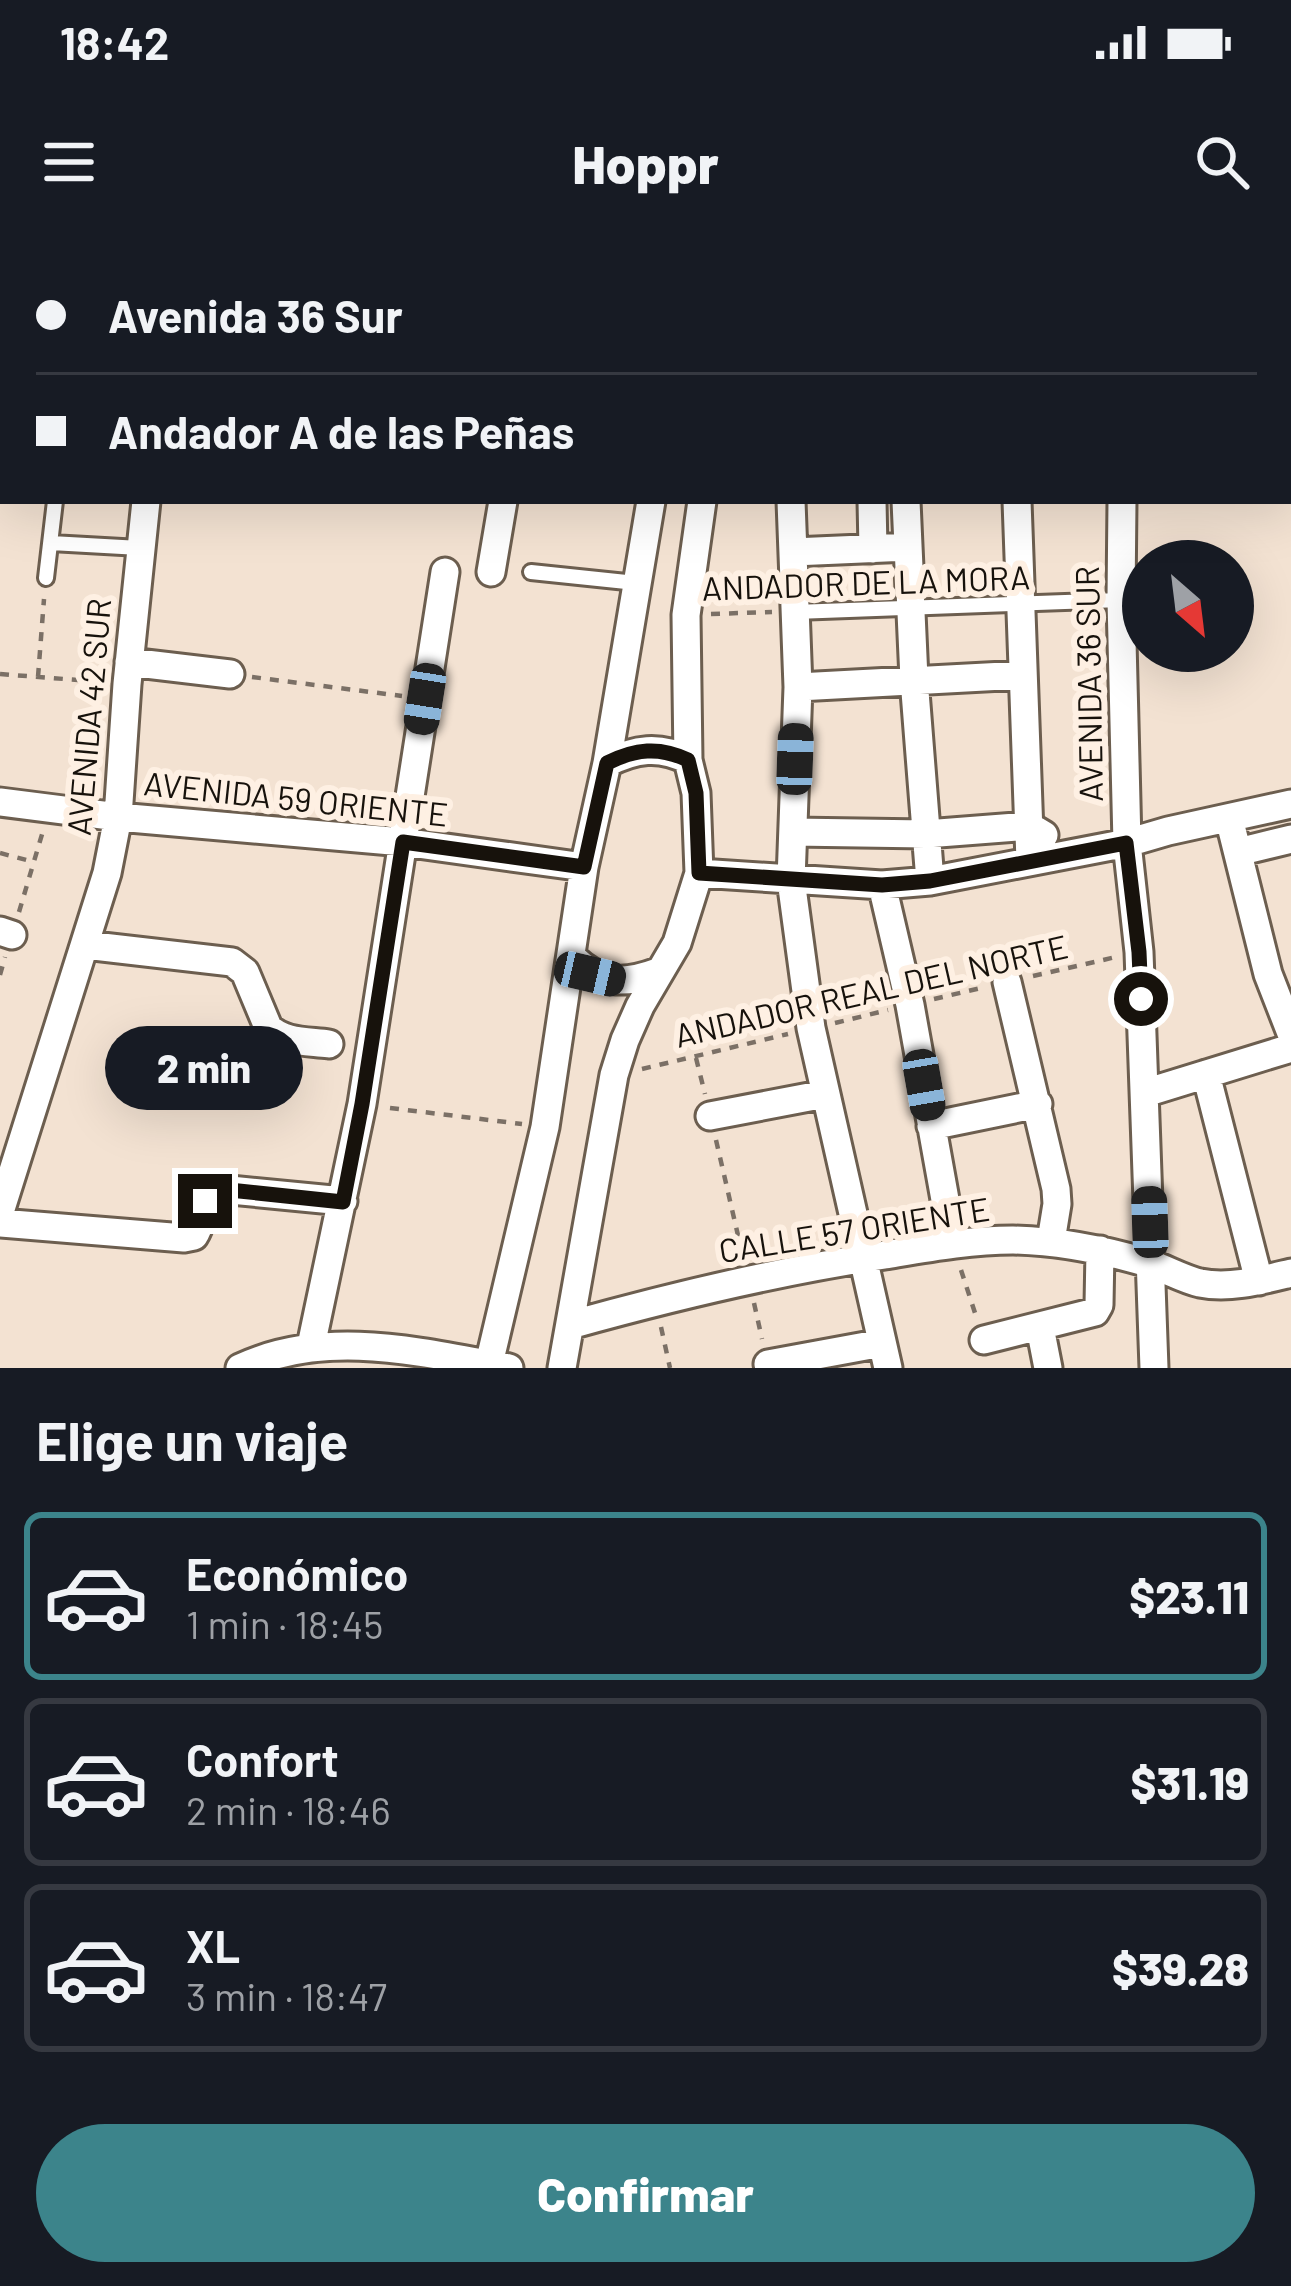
<!DOCTYPE html>
<html lang="es">
<head>
<meta charset="utf-8">
<style>
	body { margin:0; font-family:Barlow,sans-serif; background:#242831; color:#f1f3f6; height:100vh; display:flex; flex-direction:column; font-size:45px; white-space:nowrap }
	* { box-sizing:border-box; margin:0 }
	p { font-size:39px; color:#9ea1a6 }
	.icon { flex:none; width:66px; height:66px; fill:none; stroke:currentColor; stroke-width:2; stroke-linecap:round; stroke-linejoin:round }
	.map { position:relative; height:1128px; overflow:hidden }
	.side { display:flex; flex-direction:column; background:#171b24; flex:1 }
	.side>* { flex:none }
	.guide { position:absolute; left:0px; top:0px; width:1293px; height:264px; box-shadow:0 12px 48px #0002; display:grid; align-content:center; height:264px; padding:0 36px; background:#171b24 }
	.needle { width:78px; rotate:152deg }
	.fabs { position:absolute; left:1122px; top:300px; display:grid; gap:24px }
	.fabs a { display:grid; place-items:center; width:132px; height:132px; border-radius:50%; background:#171b24; box-shadow:0 12px 48px #0002; font-size:60px }
	.end { position:absolute; width:54px; height:54px; margin:-27px; border:15px solid #17120c; background:#fff; box-shadow:0 0 0 6px #fff }
	.from { border-radius:50% }
	.bubble { position:absolute; height:84px; border-radius:42px; background:#171b24; box-shadow:0 12px 48px #0002; font-size:39px; font-weight:800; line-height:84px; text-align:center }
	.car { position:absolute; width:36px; height:72px; margin:-36px -18px; border-radius:15px; box-shadow:0 0 9px 3px #0007; background:linear-gradient(#222 24%,#8ab4d8 0 40%,#222 0 76%,#8ab4d8 0 86%,#222 0) }
	.guide b { display:flex; align-items:center; gap:42px; height:114px; font-size:45px }
	.guide b+b { border-top:3px solid #363941 }
	.guide i { width:30px; height:30px; background:#f1f3f6 }
	ul { padding:0; list-style:none }
	li { display:flex; align-items:center; gap:36px; height:168px; margin:0 24px 18px; padding:0 12px; border:6px solid #363941; border-radius:18px }
	li div { flex:1 }
	li b { display:block; font-size:45px }
	li em { font-style:normal; font-weight:800 }
	li.current { border-color:#3c848b }
	li>.icon { width:108px; height:108px; stroke-width:1.5 }
	h2 { padding:0 36px; font-size:54px; line-height:144px }
	.cta { display:flex; gap:24px; margin-top:auto; padding:24px 36px }
	.cta a { flex:1; height:138px; border-radius:72px; background:#3c848b; color:#fff; font-size:48px; font-weight:800; line-height:138px; text-align:center }
	.status { display:flex; justify-content:space-between; align-items:center; height:84px; padding:0 60px; background:#171b24; direction:ltr }
	.status svg { height:33px; fill:currentColor }
	header { display:flex; justify-content:space-between; align-items:center; height:156px; padding:0 36px; background:#171b24; font-size:54px; font-weight:800 }
	.map>svg:first-child { display:block }
	.lines { fill:none; stroke-linecap:round; stroke-linejoin:round }
	.lane-casing { stroke:#6c5e4f; stroke-width:20 }
	.street-casing { stroke:#6c5e4f; stroke-width:33 }
	.path { stroke:#7b7066; stroke-width:4.5; stroke-dasharray:9 9; stroke-linecap:butt }
	.lane { stroke:#fff; stroke-width:14 }
	.street { stroke:#fff; stroke-width:27 }
	.route { stroke:#17120c; stroke-width:15 }
	.labels { text-anchor:middle; dominant-baseline:central; stroke-width:12; stroke-linejoin:round; paint-order:stroke }
	.street-label { font-size:33px; fill:#17120c; stroke:#fef0e3 }
</style>
</head>
<body>
<div class="status"><b>18:42</b><svg viewBox="0 0 49 12"><path d="M0 12V9h3v3zM5 12V6h3v6zM10 12V3h3v9zM15 12V0h3v12zM26 1h20v11H26zM47 4h2v5h-2z"/></svg></div>
<header><svg class="icon" aria-label="menu" viewBox="0 0 24 24"><path d="M4 6h16M4 12h16M4 18h16"/></svg>Hoppr<svg class="icon" aria-label="search" viewBox="0 0 24 24"><circle cx="10" cy="10" r="6"/><path d="M15 15l6 6"/></svg></header>
<div class="map">
<svg width="1291" height="1128" viewBox="0 0 1291 1128">
	<rect width="100%" height="100%" fill="#f3e2d2"/>
	<g class="lines">
		<g class="lane-casing">
			<path id="lane" d="M 51,303 L 140,308
				M 531,332 L 636,343
				M 46,338 L 55,261
				M 795,372 L 1121,360"/>
		</g>
		<g class="street-casing">
			<path id="street" d="M 1116,0 L 1116,3
				M 172,3 L 172,0
				M 538,3 L 538,0
				M 694,3 L 694,0
				M 754,3 L 755,0
				M 1290,56 L 1291,56
				M 0,86 L 3,86
				M 1290,134 L 1291,138
				M 791,261 L 798,447 L 791,640 L 811,788 L 888,1128
				M 872,261 L 873,309
				M 906,261 L 914,439 L 930,641
				M 1017,261 L 1030,621
				M 1122,261 L 1121,360 L 1127,603 L 1139,712 L 1154,1128
				M 793,312 L 908,307
				M 491,332 L 503,261
				M 129,422 L 230,434
				M 798,447 L 1022,435
				M 607,523 C 635,509 659,505 688,520
				M 0,562 L 118,577 L 403,602 L 584,627
				M 1229,578 L 1268,734 L 1291,793
				M 793,592 L 926,594 L 1029,586 L 1044,595
				M 1238,612 L 1291,599
				M 699,633 L 882,645 L 930,641 L 1127,603 L 1168,591 L 1291,564
				M 882,645 L 910,765 L 953,1004
				M 0,691 L 12,695
				M 85,705 L 232,722 L 245,732 L 268,787 C 283,803 308,801 329,804
				M 573,718 C 600,744 623,745 658,732
				M 1007,742 L 1056,949 L 1057,964 L 1051,1001
				M 1206,834 L 1259,1041
				M 1145,853 L 1291,808
				M 710,876 L 825,854
				M 931,886 L 1038,864
				M 0,972 L 107,633 L 118,577 L 127,444 L 146,261
				M 0,983 L 184,998 L 194,996 C 205,979 200,958 220,949 L 343,961
				M 570,1085 C 674,1056 778,1031 885,1015 C 927,1008 970,1000 1013,1000 C 1059,1001 1104,1010 1148,1023 C 1166,1029 1183,1039 1200,1043 C 1230,1049 1262,1040 1291,1033
				M 1040,1087 L 1048,1128
				M 984,1100 L 1095,1072 L 1099,1065 L 1100,1010
				M 311,1106 L 362,864 L 445,332
				M 768,1124 L 882,1103
				M 240,1128 C 325,1088 420,1112 509,1128
				M 488,1128 L 545,887 L 584,627 L 607,523 L 651,261
				M 562,1128 L 614,835 L 625,800 L 640,766 L 677,703 L 699,633 L 696,553 L 688,520 L 686,375 L 702,261"/>
		</g>
		<path class="path" d="M 1230,0 L 1230,3
			M 0,239 L 3,239
			M 711,374 L 772,372
			M 0,434 L 103,442
			M 38,437 L 44,359
			M 252,437 L 402,456
			M 0,613 L 34,622
			M 19,672 L 43,591
			M 0,735 L 5,717
			M 1033,736 L 1116,717
			M 934,759 L 981,748
			M 835,783 L 888,770
			M 696,818 L 705,854
			M 642,829 L 788,794
			M 390,868 L 522,884
			M 716,900 L 743,1017
			M 961,1030 L 976,1076
			M 754,1063 L 762,1099
			M 661,1087 L 670,1128"/>
		<use href="#lane" class="lane"/>
		<use href="#street" class="street"/>
	</g>
	<g class="lines">
		<path class="route" d="M 205,961 L 211,953 L 220,949 L 343,962 L 362,864 L 403,602 L 584,627 L 607,523 C 635,509 659,506 688,520 L 696,553 L 699,633 L 882,645 L 930,641 L 1126,603 L 1139,712 L 1141,759"/>
	</g>
	<g class="labels">
		<g class="street-label">
			<text transform="translate(866 342) rotate(-2)">ANDADOR DE LA MORA</text>
			<text transform="translate(1088 444) rotate(-91)">AVENIDA 36 SUR</text>
			<text transform="translate(88 477) rotate(-85)">AVENIDA 42 SUR</text>
			<text transform="translate(296 558) rotate(6)">AVENIDA 59 ORIENTE</text>
			<text transform="translate(871 750) rotate(-13)">ANDADOR REAL DEL NORTE</text>
			<text transform="translate(854 989) rotate(-9)">CALLE 57 ORIENTE</text>
		</g>
	</g>
</svg>
<div class="fabs">
<a><svg class="needle" viewBox="-14 -14 28 28"><path d="M0-13l5 13h-10z" fill="#e53935"/><path d="M0 13l5-13h-10z" fill="#9ea1a6"/></svg></a>
</div>
<i class="end from" style="left:1141px;top:759px"></i>
<i class="end" style="left:205px;top:961px"></i>
<div class="bubble" style="left:105px;top:786px;width:198px">2 min</div>
<i class="car" style="left:425px;top:459px;rotate:189deg"></i>
<i class="car" style="left:795px;top:519px;rotate:2deg"></i>
<i class="car" style="left:590px;top:734px;rotate:103deg"></i>
<i class="car" style="left:924px;top:845px;rotate:170deg"></i>
<i class="car" style="left:1150px;top:982px;rotate:358deg"></i>
<div class="guide">
<b><i class="from"></i>Avenida 36 Sur</b>
<b><i></i>Andador A de las Peñas</b>
</div>
</div>
<section class="side">
<h2>Elige un viaje</h2>
<ul>
<li class="current"><svg class="icon" aria-label="car" viewBox="0 0 24 24"><path d="M5 17H2v-5l4-1 3-4h7l3 4 3 1v5h-3M9 17h6M6 11h13"/><circle cx="7" cy="17" r="2"/><circle cx="17" cy="17" r="2"/></svg><div><b>Económico</b><p>1 min · 18:45</p></div><em>$23.11</em></li>
<li><svg class="icon" aria-label="car" viewBox="0 0 24 24"><path d="M5 17H2v-5l4-1 3-4h7l3 4 3 1v5h-3M9 17h6M6 11h13"/><circle cx="7" cy="17" r="2"/><circle cx="17" cy="17" r="2"/></svg><div><b>Confort</b><p>2 min · 18:46</p></div><em>$31.19</em></li>
<li><svg class="icon" aria-label="car" viewBox="0 0 24 24"><path d="M5 17H2v-5l4-1 3-4h7l3 4 3 1v5h-3M9 17h6M6 11h13"/><circle cx="7" cy="17" r="2"/><circle cx="17" cy="17" r="2"/></svg><div><b>XL</b><p>3 min · 18:47</p></div><em>$39.28</em></li>
</ul>
<div class="cta"><a>Confirmar</a></div>
</section>
</body>
</html>
